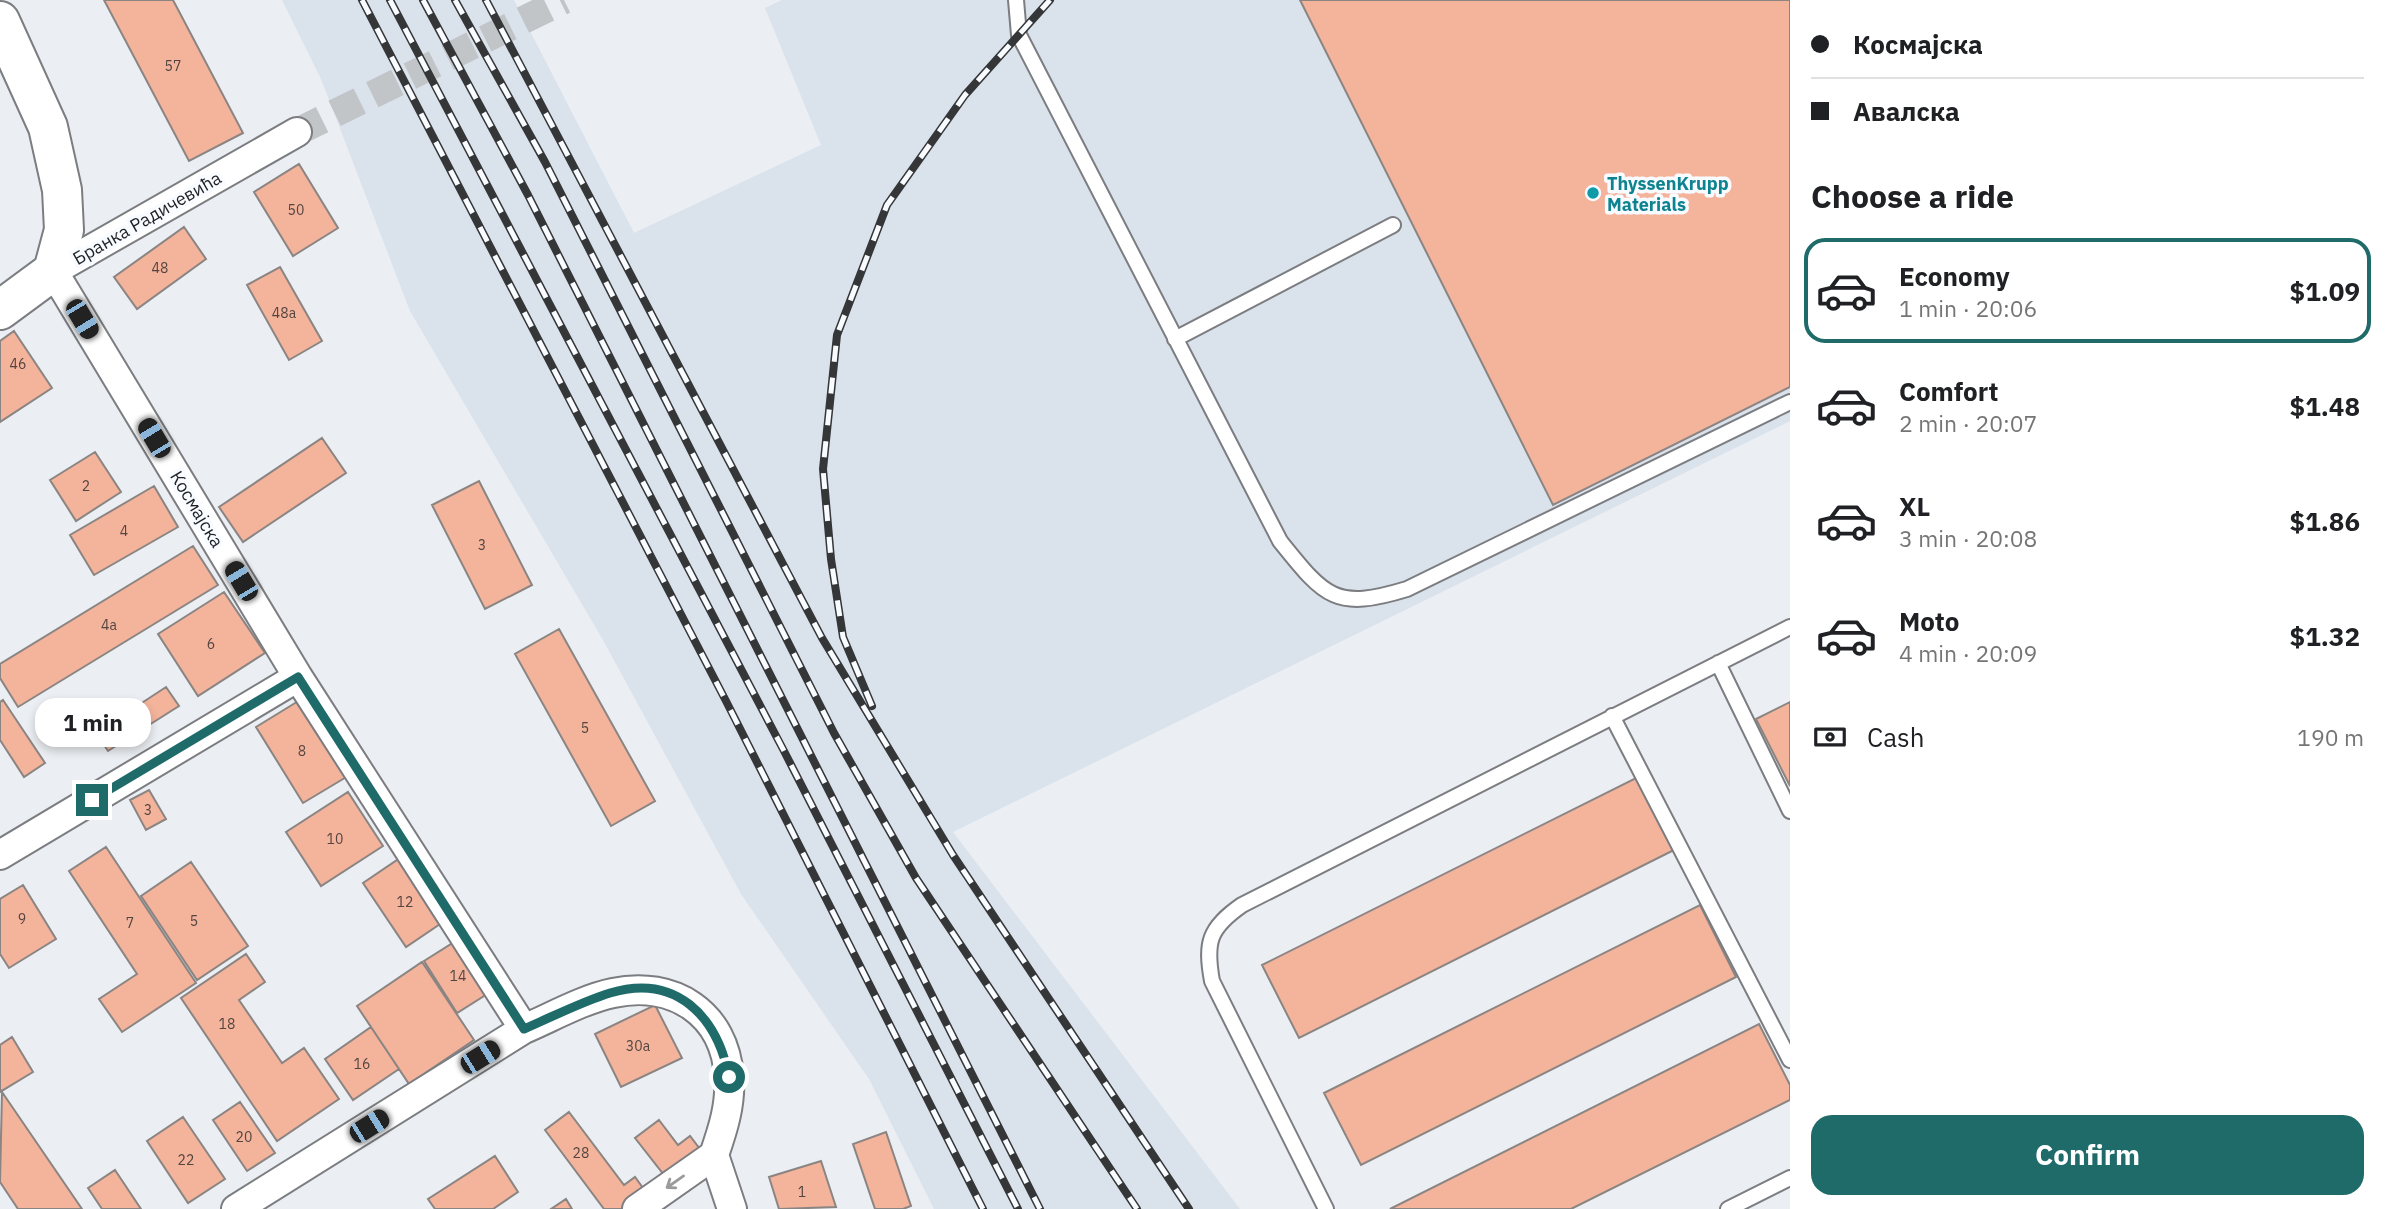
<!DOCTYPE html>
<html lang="en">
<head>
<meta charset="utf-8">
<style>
	body { margin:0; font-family:"IBM Plex Sans",sans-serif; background:#f6f6f6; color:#202124; height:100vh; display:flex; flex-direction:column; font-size:26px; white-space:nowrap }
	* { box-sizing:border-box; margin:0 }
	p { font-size:23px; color:#757577 }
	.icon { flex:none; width:38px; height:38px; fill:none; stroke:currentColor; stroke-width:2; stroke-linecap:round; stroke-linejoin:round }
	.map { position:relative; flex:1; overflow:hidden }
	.sheet { display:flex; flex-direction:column; background:#fff; width:595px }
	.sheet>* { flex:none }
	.top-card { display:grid; align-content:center; height:154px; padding:0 21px; background:#fff }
	.end { position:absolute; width:32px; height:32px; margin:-16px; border:9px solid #1e6b6a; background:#fff; box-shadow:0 0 0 4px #fff }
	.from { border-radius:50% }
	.bubble { position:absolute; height:49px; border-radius:21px; background:#fff; box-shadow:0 4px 10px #0003; font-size:23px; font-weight:700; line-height:49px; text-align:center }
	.car { position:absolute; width:21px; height:42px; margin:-21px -10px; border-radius:9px; box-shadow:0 0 5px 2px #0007; background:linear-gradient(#222 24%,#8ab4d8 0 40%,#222 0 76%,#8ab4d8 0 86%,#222 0) }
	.top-card b { display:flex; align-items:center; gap:24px; height:66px; font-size:26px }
	.top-card b+b { border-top:2px solid #e0e0e0 }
	.top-card i { width:18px; height:18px; background:#202124 }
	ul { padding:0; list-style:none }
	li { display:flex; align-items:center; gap:21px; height:105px; margin:0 14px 10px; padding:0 7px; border:4px solid transparent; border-radius:21px }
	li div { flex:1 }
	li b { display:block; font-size:26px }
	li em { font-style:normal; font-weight:700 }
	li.selected { border-color:#1e6b6a }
	li>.icon { width:63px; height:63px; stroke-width:1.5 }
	h2 { padding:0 21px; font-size:32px; line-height:84px }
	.pay { display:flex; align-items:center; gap:18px; height:77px; padding:0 21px; font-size:26px }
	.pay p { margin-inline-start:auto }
	.cta { display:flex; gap:14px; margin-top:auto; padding:14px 21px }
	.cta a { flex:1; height:80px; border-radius:21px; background:#1e6b6a; color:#fff; font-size:28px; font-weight:700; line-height:80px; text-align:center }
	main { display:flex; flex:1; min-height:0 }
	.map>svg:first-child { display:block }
	.built { fill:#dae2ec }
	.building { fill:#f4b39b; stroke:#8a8583; stroke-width:2 }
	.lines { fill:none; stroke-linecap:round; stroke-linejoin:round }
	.street-tunnel { stroke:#c2c5c8; stroke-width:28; stroke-dasharray:28 14; stroke-linecap:butt }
	.lane-casing { stroke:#7b7d81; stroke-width:18 }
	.street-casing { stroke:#7b7d81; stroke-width:32 }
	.secondary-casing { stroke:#7b7d81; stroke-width:42 }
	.lane { stroke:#fff; stroke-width:14 }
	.street { stroke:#fff; stroke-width:28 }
	.secondary { stroke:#fff; stroke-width:38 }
	.rail-casing { stroke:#353637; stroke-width:8 }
	.rail { stroke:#f8fbff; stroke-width:5; stroke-dasharray:16; stroke-linecap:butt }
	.oneway { stroke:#9a9b9b }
	.route { stroke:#1e6b6a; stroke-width:9 }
	.culture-dot { fill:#0f9aa8; stroke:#f8fbff; stroke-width:2.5 }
	.labels { text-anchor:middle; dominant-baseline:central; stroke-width:7; stroke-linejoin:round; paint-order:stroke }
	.number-label { font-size:14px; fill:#544540 }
	.culture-label { font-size:18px; font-weight:bold; fill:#0d838f; stroke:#f8fbff; text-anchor:start }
	.street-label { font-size:18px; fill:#1f2021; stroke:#f8fbff }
</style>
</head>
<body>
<main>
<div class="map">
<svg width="1790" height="1209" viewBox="0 0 1790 1209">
	<rect width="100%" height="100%" fill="#ebeef2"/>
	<path class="built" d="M 282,0 L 514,0 L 634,233 L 821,145 L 765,8 L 782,0 L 1790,0 L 1790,421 L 953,832 L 1240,1209 L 934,1209 L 869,1079 L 741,894 L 603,640 L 410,311 L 321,79 Z"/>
	<path class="building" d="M 104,0 L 173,0 L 243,133 L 189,161 Z
		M 1300,0 L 1790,0 L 1790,387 L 1553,505 Z
		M 299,164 L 338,228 L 293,256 L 254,192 Z
		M 184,227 L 206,259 L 137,309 L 114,277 Z
		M 280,267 L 322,341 L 289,360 L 247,285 Z
		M 14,331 L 52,388 L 0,422 L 0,341 Z
		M 322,438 L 346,473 L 243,542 L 219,507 Z
		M 95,452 L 121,492 L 76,521 L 50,480 Z
		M 479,481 L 532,585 L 485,609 L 432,505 Z
		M 154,486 L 178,527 L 94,575 L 70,535 Z
		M 193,546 L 218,585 L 18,707 L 0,678 L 0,664 Z
		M 224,592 L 265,653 L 198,696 L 158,634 Z
		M 559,629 L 655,801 L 611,826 L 515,654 Z
		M 166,687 L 179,706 L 108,751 L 96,733 Z
		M 3,700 L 45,763 L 24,777 L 0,740 L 0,702 Z
		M 300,700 L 348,776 L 303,803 L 256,727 Z
		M 1790,702 L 1790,786 L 1756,719 Z
		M 1638,777 L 1674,850 L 1299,1038 L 1262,965 Z
		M 149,790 L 166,819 L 146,830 L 130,800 Z
		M 348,792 L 383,846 L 321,886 L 286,832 Z
		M 106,847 L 196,983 L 122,1032 L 99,999 L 137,974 L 69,871 Z
		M 403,856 L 446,920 L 406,947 L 363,883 Z
		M 191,862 L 248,946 L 197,980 L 141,896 Z
		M 23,885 L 56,939 L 9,968 L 0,954 L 0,899 Z
		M 1700,905 L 1736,977 L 1361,1165 L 1324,1093 Z
		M 459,939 L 492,991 L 457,1013 L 424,961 Z
		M 246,954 L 265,982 L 239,1000 L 282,1063 L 304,1048 L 339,1099 L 277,1141 L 181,998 Z
		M 422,962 L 474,1040 L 409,1084 L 357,1006 Z
		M 655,1005 L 682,1058 L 621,1087 L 595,1034 Z
		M 1759,1024 L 1790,1085 L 1790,1100 L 1571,1209 L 1390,1209 Z
		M 371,1027 L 399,1069 L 353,1100 L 325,1059 Z
		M 12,1037 L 33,1072 L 0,1092 L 0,1045 Z
		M 2,1092 L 82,1209 L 18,1209 L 0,1182 Z
		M 240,1102 L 275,1153 L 247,1171 L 213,1120 Z
		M 569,1112 L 624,1185 L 635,1177 L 648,1195 L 629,1209 L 604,1209 L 545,1130 Z
		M 183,1117 L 225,1179 L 188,1203 L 147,1141 Z
		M 659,1120 L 678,1145 L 690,1136 L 703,1153 L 668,1180 L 635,1138 Z
		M 886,1132 L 911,1206 L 903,1209 L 875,1209 L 853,1144 Z
		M 495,1156 L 518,1192 L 493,1209 L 435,1209 L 428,1199 Z
		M 821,1161 L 836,1207 L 779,1209 L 769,1177 Z
		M 115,1170 L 141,1209 L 102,1209 L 88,1188 Z
		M 566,1199 L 572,1209 L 551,1209 Z"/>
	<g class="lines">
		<path class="street-tunnel" d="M 297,132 L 564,0"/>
		<g class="lane-casing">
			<path id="lane" d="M 1016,0 L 1019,35 L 1280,541 C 1325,597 1335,611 1407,589 L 1790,402
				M 1175,339 L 1393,225
				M 1718,663 L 1790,811
				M 1612,716 L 1790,1060
				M 1326,1209 L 1212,981 C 1205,942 1209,928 1242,905 L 1790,627
				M 1728,1209 L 1790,1178"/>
		</g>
		<g class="street-casing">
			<path id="street" d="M 297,132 L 53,271 L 298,677 L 524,1029 C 552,1017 584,999 613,993 C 673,980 725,1013 729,1077 C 731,1104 723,1129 714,1155
				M 0,855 L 298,677
				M 714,1155 L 732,1209
				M 236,1209 L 524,1029
				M 637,1209 L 714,1155"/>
		</g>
		<g class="secondary-casing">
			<path id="secondary" d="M 0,21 L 48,127 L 62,190 L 64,230 L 53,271 L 0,310"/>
		</g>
		<use href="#lane" class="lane"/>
		<use href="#street" class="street"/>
		<use href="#secondary" class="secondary"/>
		<g class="rail-casing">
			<path id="rail" d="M 362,0 L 726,701 L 983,1209
				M 390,0 L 784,751 L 1018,1209
				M 423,0 L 528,195 L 1040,1209
				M 455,0 L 545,162 L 834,733 L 916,878 L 1137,1209
				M 486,0 L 822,638 L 953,855 L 1189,1209
				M 872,706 L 843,637 L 831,559 L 823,469 L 837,335 L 887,205 L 965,95 L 1050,0"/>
		</g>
		<use href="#rail" class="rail"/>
	</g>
	<defs><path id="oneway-shaft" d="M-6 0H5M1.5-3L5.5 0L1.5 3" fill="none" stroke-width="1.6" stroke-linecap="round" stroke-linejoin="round" transform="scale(1.75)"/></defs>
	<use class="oneway" href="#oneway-shaft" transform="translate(675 1182) rotate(145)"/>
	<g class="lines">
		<path class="route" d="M 92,800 L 298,677 L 524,1029 C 552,1017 581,1002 610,993 C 676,973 717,1016 729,1077"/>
	</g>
	<circle class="culture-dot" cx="1593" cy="193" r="7"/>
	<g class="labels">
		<g class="number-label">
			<text x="173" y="66">57</text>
			<text x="296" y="210">50</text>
			<text x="160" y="268">48</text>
			<text x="284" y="313">48a</text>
			<text x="18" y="364">46</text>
			<text x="86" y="486">2</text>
			<text x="124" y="531">4</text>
			<text x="482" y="545">3</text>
			<text x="109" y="625">4a</text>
			<text x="211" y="644">6</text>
			<text x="585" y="728">5</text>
			<text x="302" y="751">8</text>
			<text x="148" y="810">3</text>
			<text x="335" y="839">10</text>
			<text x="405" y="902">12</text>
			<text x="22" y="919">9</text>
			<text x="194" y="921">5</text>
			<text x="130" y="923">7</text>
			<text x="458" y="976">14</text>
			<text x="227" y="1024">18</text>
			<text x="638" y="1046">30a</text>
			<text x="362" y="1064">16</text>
			<text x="244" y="1137">20</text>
			<text x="581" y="1153">28</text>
			<text x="186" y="1160">22</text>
			<text x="802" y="1192">1</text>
		</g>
		<g class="culture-label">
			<text x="1607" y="183">ThyssenKrupp<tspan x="1607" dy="21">Materials</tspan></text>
		</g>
		<g class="street-label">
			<text transform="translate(147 218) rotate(-30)">Бранка Радичевића</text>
			<text transform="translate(197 509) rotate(59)">Космајска</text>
		</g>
	</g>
</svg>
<i class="end from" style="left:729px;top:1077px"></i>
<i class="end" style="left:92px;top:800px"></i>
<div class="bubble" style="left:35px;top:698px;width:116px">1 min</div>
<i class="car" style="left:82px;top:319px;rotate:149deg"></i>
<i class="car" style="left:154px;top:438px;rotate:329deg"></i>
<i class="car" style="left:241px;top:581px;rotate:329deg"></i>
<i class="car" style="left:480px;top:1057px;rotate:58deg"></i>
<i class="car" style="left:369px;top:1126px;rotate:58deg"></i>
</div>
<section class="sheet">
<div class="top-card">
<b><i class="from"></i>Космајска</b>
<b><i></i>Авалска</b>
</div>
<h2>Choose a ride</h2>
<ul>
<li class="selected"><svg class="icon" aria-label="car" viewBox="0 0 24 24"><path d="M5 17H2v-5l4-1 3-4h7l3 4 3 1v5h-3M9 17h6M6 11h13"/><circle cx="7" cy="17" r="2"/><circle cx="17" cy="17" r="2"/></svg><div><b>Economy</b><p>1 min · 20:06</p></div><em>$1.09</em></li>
<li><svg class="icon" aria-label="car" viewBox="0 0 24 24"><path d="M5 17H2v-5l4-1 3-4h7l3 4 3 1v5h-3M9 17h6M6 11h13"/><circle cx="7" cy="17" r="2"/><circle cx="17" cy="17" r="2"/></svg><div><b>Comfort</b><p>2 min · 20:07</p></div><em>$1.48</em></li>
<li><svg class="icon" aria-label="car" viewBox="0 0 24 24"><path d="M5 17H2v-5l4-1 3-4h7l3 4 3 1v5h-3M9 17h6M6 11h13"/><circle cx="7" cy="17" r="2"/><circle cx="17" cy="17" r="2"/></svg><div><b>XL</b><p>3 min · 20:08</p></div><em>$1.86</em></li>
<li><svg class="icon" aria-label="car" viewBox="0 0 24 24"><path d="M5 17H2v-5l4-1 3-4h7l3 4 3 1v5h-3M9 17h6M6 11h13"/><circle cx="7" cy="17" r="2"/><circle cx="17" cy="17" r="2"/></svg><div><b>Moto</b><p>4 min · 20:09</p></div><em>$1.32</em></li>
</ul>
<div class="pay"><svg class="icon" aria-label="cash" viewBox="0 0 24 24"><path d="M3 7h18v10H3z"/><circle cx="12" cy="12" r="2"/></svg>Cash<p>190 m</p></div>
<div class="cta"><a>Confirm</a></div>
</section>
</main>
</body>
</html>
